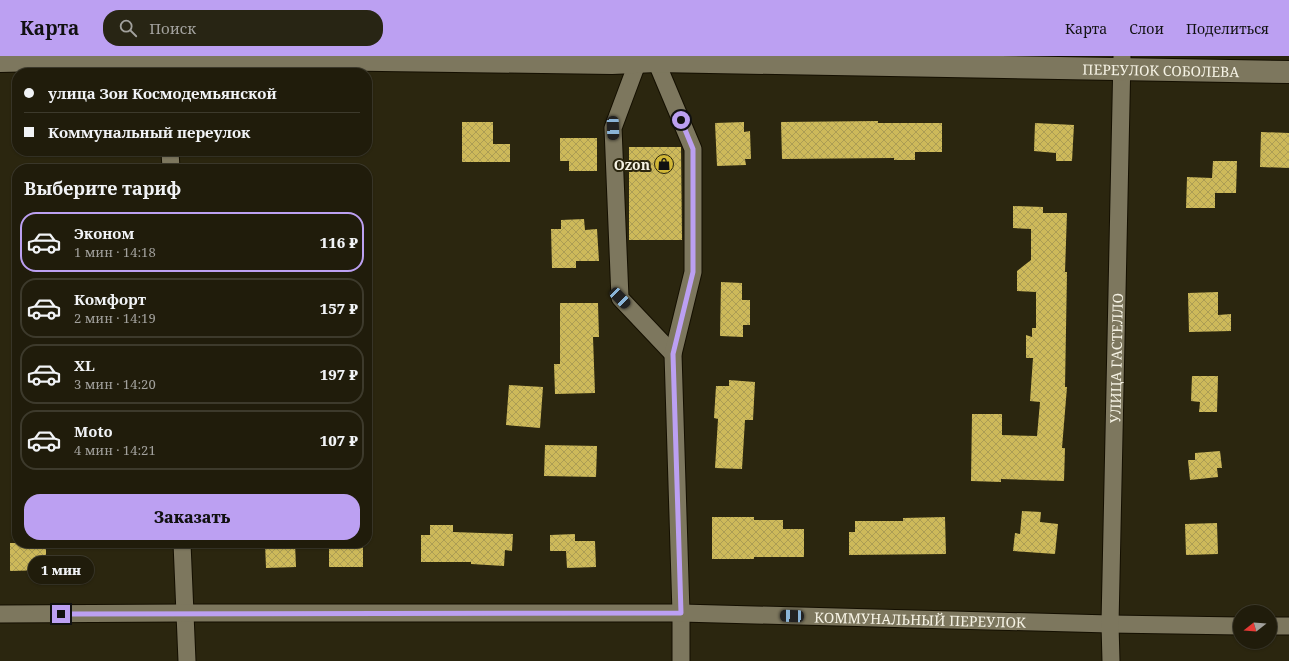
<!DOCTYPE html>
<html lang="ru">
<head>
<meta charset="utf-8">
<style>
	body { margin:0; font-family:"Noto Serif",serif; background:#282514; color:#f1f3f6; height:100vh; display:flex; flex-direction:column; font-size:15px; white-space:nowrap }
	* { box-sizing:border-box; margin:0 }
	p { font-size:13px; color:#a2a19d }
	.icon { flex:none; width:22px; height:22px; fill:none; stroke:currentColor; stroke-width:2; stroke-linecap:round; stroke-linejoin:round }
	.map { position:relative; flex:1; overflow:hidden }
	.drawer { position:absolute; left:12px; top:108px; width:360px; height:384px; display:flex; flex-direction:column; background:#201c0b; border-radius:16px; box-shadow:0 1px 3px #0004,0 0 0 1px #3d3a2c }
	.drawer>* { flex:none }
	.guide { position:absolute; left:12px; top:12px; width:360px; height:88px; border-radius:16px; box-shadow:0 1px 3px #0004,0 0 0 1px #3d3a2c; display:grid; align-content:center; height:88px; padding:0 12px; background:#201c0b }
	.needle { width:26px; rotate:253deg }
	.tools { position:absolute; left:1233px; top:549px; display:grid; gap:8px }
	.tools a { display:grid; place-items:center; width:44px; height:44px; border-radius:50%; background:#201c0b; box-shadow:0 1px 3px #0004,0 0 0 1px #3d3a2c; font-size:20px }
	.end { position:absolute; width:18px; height:18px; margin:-9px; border:5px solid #bca0f2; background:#111; box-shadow:0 0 0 2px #111 }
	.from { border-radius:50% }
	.bubble { position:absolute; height:28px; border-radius:14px; background:#201c0b; box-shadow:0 1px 3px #0004,0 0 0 1px #3d3a2c; font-size:13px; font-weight:800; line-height:28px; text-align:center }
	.car { position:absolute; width:12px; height:24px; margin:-12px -6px; border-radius:5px; box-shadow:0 0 3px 1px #0007; background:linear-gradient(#222 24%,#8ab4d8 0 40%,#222 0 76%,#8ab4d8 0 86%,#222 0) }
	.guide b { display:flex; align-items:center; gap:14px; height:38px; font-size:15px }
	.guide b+b { border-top:1px solid #3d3a2c }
	.guide i { width:10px; height:10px; background:#f1f3f6 }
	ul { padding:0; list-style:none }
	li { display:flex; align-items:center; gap:12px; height:60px; margin:0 8px 6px; padding:0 4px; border:2px solid #3d3a2c; border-radius:16px }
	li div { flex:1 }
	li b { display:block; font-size:15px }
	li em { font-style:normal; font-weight:800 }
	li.current { border-color:#bca0f2 }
	li>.icon { width:36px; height:36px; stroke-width:1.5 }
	h2 { padding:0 12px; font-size:18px; line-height:48px }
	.primary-button { display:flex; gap:8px; margin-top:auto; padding:8px 12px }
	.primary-button a { flex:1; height:46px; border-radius:16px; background:#bca0f2; color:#111; font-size:16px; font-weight:800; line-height:46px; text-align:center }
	header { display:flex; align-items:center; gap:24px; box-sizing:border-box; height:56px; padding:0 20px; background:#bca0f2; color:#111 }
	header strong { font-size:19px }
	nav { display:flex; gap:22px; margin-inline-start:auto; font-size:14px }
	.search { width:280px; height:36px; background:#282514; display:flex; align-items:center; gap:10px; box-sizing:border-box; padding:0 14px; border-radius:16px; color:#a2a19d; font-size:15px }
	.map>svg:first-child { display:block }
	.building { fill:url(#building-cross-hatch) }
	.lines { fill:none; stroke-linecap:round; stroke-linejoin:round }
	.minor-casing { stroke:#140f00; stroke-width:19 }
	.secondary-casing { stroke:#140f00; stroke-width:24 }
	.minor { stroke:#7d775e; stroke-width:17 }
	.secondary { stroke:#7d775e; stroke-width:22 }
	.route { stroke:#bca0f2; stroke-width:5 }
	.labels { text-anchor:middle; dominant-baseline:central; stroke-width:4; stroke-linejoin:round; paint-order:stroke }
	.street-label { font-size:14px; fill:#f5f2e4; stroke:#2b260f }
	.poi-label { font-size:14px; font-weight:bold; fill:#f5f2e4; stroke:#2b260f; text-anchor:end }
</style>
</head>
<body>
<header>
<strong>Карта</strong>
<div class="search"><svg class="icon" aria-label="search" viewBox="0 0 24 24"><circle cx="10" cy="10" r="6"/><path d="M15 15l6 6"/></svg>Поиск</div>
<nav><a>Карта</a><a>Слои</a><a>Поделиться</a></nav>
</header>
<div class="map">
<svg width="1289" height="605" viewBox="0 0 1289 605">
	<defs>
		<pattern id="building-cross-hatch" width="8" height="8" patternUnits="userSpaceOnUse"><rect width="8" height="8" fill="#cdb95a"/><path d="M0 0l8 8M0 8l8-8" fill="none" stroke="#ac9d54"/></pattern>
	</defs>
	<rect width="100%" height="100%" fill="#2b260f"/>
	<path class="building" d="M 878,65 L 878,67 L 942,67 L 942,96 L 915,96 L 915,104 L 894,104 L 894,102 L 782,103 L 781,66 Z
		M 462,66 L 493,66 L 493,88 L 510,88 L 510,106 L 462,106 Z
		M 744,66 L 744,76 L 750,75 L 751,103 L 745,103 L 746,109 L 717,110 L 715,67 Z
		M 1035,67 L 1074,69 L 1072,105 L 1056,105 L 1056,97 L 1034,95 Z
		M 1261,76 L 1289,77 L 1289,112 L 1260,111 Z
		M 560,82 L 597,82 L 597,115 L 569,115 L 569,105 L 560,105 Z
		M 629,91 L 681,91 L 682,184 L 629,184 Z
		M 1213,105 L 1237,105 L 1236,137 L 1215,137 L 1215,152 L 1186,152 L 1187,121 L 1212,122 Z
		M 1013,150 L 1043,151 L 1043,157 L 1067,157 L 1065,216 L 1067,216 L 1065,331 L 1067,331 L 1062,392 L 1065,392 L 1064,425 L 1001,423 L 1001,426 L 971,425 L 972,358 L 1002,358 L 1002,379 L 1037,380 L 1040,346 L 1030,345 L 1033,302 L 1026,302 L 1026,279 L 1032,281 L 1032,272 L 1036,272 L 1036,236 L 1017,235 L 1017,215 L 1031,204 L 1031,173 L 1013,172 Z
		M 584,163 L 585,174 L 597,173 L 599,205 L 576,205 L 576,212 L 552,212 L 551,173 L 561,173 L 561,164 Z
		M 721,226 L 742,227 L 742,244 L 750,244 L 750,269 L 743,269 L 743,281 L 720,280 Z
		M 1218,236 L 1218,259 L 1231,258 L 1231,275 L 1189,276 L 1188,237 Z
		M 560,247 L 598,247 L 599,281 L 593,281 L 595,337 L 555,338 L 554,308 L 560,308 Z
		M 1192,320 L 1218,320 L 1217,356 L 1199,356 L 1200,346 L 1191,345 Z
		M 729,324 L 755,326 L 753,364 L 745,364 L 742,413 L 715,412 L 718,363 L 714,362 L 716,330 L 729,330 Z
		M 509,329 L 543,331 L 540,372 L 506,369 Z
		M 545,389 L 597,390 L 596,421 L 544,420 Z
		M 1220,395 L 1222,412 L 1217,412 L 1218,421 L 1190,424 L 1188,404 L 1195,404 L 1195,397 Z
		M 1022,455 L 1041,456 L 1040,466 L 1058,468 L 1055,498 L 1013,495 L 1015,477 L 1020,478 Z
		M 712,461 L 754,461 L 754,464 L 783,464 L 783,473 L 804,473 L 804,501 L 754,501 L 754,503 L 712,503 Z
		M 945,461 L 946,498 L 849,499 L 849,476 L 855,476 L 855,465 L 903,465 L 903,462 Z
		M 1217,467 L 1218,498 L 1186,499 L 1185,468 Z
		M 430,469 L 453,469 L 453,476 L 513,478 L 512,495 L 505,494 L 504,510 L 471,508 L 471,506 L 421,506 L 421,479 L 430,479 Z
		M 575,478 L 575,485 L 595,485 L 596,511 L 567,512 L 566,495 L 550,495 L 550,479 Z
		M 10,487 L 35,487 L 35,493 L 46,492 L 46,514 L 10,515 Z
		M 265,487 L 295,487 L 296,511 L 266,512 Z
		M 329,487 L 363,487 L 363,511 L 329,511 Z"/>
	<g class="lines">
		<g class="minor-casing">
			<g id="minor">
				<path d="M 167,0 L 168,17"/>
				<path d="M 638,5 L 613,72 L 620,242 L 673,298"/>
				<path d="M 656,5 L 693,93 L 693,216 L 673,298 L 681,557 L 681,605"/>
				<path d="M 170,95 L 171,113"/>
				<path d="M 182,487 L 187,605"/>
				<path id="s1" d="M 0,558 L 184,557 L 681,557 L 1110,568 L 1240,570"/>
				<path d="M 1270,570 L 1289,570"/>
				<path id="s2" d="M 1111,605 L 1110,568 L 1122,0"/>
			</g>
		</g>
		<g class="secondary-casing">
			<g id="secondary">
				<path id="s3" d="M 0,5 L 167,1 L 612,7 L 656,5 L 1289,16"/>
			</g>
		</g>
		<use href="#minor" class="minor"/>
		<use href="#secondary" class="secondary"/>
	</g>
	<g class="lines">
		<path class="route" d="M 61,558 L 681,557 L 673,298 L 693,216 L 693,93 L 681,64"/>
	</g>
	<defs>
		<g id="shop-disc" transform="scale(1)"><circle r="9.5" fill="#d1b736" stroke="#2b260f"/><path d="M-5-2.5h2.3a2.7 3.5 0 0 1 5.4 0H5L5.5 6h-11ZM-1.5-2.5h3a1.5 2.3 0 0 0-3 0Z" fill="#111"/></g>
	</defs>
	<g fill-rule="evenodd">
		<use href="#shop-disc" x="664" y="108"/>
	</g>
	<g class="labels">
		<g class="street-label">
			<text stroke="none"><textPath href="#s3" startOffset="1161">ПЕРЕУЛОК СОБОЛЕВА</textPath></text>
			<text stroke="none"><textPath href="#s2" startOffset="303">УЛИЦА ГАСТЕЛЛО</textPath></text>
			<text stroke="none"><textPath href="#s1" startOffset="920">КОММУНАЛЬНЫЙ ПЕРЕУЛОК</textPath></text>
		</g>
		<g class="poi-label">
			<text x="650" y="108">Ozon</text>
		</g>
	</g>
</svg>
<div class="tools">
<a><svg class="needle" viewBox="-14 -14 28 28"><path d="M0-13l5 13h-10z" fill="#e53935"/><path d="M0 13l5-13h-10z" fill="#a2a19d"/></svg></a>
</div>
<i class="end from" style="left:681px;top:64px"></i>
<i class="end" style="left:61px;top:558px"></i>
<div class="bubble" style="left:28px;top:500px;width:66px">1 мин</div>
<i class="car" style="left:613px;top:72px;rotate:178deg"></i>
<i class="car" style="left:620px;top:242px;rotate:136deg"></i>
<i class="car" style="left:792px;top:560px;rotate:272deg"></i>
<div class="guide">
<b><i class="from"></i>улица Зои Космодемьянской</b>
<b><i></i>Коммунальный переулок</b>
</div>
<section class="drawer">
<h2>Выберите тариф</h2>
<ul>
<li class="current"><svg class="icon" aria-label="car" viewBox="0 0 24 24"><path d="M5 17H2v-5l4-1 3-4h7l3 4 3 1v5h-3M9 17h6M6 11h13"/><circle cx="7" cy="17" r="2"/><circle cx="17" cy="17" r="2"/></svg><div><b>Эконом</b><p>1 мин · 14:18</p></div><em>116 ₽</em></li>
<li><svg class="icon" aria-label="car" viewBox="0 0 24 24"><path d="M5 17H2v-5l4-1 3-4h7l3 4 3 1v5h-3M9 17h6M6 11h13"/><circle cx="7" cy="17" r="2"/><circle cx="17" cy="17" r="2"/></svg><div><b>Комфорт</b><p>2 мин · 14:19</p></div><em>157 ₽</em></li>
<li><svg class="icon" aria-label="car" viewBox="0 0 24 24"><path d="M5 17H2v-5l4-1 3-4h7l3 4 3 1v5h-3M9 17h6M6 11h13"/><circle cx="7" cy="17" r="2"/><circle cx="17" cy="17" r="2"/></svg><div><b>XL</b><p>3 мин · 14:20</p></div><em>197 ₽</em></li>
<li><svg class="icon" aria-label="car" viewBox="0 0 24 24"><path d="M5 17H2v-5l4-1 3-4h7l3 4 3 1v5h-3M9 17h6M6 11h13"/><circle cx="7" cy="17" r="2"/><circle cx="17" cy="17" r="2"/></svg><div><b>Moto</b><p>4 мин · 14:21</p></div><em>107 ₽</em></li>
</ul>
<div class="primary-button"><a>Заказать</a></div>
</section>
</div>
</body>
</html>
